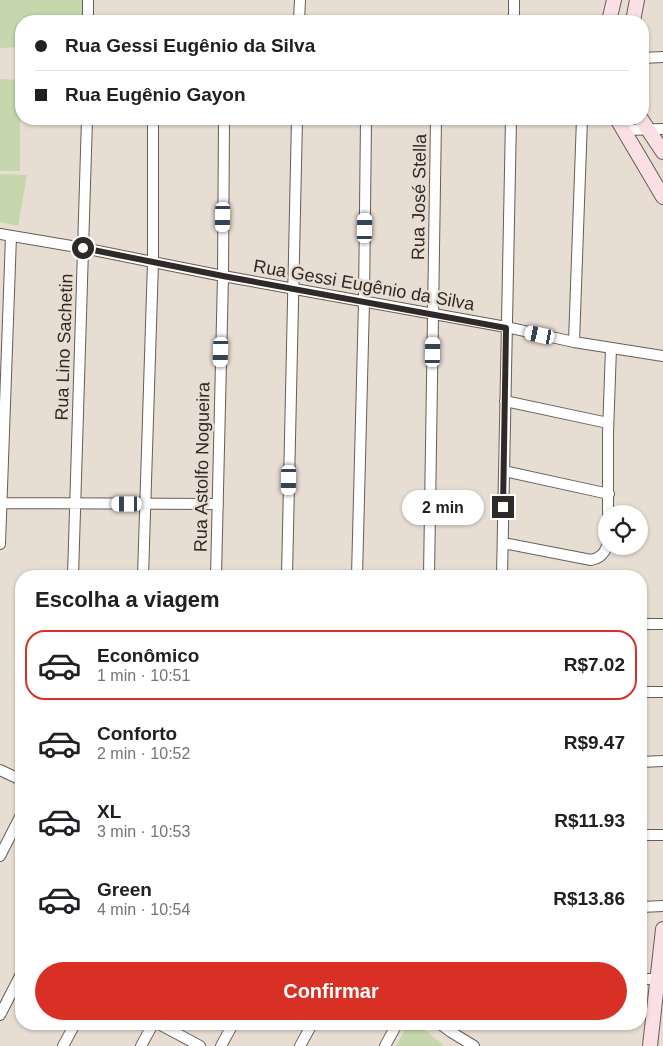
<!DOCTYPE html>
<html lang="pt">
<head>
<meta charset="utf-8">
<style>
	body { margin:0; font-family:Helvetica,sans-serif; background:#f2f2f2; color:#202124; height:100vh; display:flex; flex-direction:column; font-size:19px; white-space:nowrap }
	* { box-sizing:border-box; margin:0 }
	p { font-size:16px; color:#757577 }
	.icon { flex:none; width:28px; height:28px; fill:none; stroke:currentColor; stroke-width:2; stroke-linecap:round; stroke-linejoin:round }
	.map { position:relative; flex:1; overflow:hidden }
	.side { position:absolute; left:15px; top:570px; width:632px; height:460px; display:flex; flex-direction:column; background:#fff; border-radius:20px; box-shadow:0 1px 4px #0004 }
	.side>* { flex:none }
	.hud { position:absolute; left:15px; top:15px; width:634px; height:110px; border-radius:20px; box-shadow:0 1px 4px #0004; display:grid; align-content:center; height:110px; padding:0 20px; background:#fff }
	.buttons { position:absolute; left:598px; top:505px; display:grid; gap:10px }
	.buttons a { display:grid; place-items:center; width:50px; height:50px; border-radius:50%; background:#fff; box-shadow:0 1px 4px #0004; font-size:25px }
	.end { position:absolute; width:22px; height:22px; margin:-11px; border:6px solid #2f2a27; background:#fff; box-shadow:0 0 0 2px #fff }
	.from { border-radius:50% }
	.bubble { position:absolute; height:35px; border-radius:18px; background:#fff; box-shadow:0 1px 4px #0004; font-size:16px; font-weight:700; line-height:35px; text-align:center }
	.car { position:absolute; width:15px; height:30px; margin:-15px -8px; border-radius:6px; box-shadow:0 0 4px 1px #0007; background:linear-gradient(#fff 24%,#345 0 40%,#fff 0 76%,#345 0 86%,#fff 0) }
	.hud b { display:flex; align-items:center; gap:18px; height:48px; font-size:19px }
	.hud b+b { border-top:1px solid #e0e0e0 }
	.hud i { width:12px; height:12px; background:#202124 }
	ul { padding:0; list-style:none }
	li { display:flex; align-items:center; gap:15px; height:70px; margin:0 10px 8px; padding:0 10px; border:2px solid transparent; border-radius:20px }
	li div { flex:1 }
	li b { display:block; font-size:19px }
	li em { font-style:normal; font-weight:700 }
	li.on { border-color:#d93025 }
	li>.icon { width:45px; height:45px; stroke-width:1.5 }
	h2 { padding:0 20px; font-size:22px; line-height:60px }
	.action { display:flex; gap:10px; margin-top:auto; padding:10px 20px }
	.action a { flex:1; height:58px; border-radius:30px; background:#d93025; color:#fff; font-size:20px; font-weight:700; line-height:58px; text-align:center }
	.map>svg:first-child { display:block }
	.green { fill:#c6d7ad }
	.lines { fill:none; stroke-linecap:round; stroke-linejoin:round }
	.minor-casing { stroke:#675d55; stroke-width:12 }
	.secondary-casing { stroke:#675d55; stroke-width:16 }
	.minor { stroke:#fff; stroke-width:10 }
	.secondary { stroke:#fae0e5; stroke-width:14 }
	.route { stroke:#2f2a27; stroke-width:6 }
	.labels { text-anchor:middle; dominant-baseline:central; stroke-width:5; stroke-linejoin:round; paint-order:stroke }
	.street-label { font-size:18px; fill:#2f2a27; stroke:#e8ddd3 }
</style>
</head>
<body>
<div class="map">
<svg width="663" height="1046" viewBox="0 0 663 1046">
	<rect width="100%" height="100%" fill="#e8ddd3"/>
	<path class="green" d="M 0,0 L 85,0 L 84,21 L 21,21 L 21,47 L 0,48 Z
		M 0,79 L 20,80 L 20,171 L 0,171 Z
		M 0,174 L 27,175 L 18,226 L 0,222 Z
		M 408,1024 L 418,1024 L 444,1046 L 396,1046 Z"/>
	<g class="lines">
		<g class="minor-casing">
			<path id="minor" d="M 88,0 L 88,21
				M 299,21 L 300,0
				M 514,21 L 514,0
				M 642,58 L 663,57
				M 624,130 L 663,129
				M 0,234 L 83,248 L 223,276 L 506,327 L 574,342 L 663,356
				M 574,342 L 582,119
				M 505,401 L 608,423
				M 504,471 L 609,494
				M 0,503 L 218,504
				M 608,514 L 608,433 L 611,348
				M 503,543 L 591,560 C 600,558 604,554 607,546
				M 0,544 L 11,236
				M 73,576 L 87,119
				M 143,576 L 153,262 L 153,119
				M 216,576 L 223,276 L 224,119
				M 287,576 L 297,119
				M 357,576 L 364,302 L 366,119
				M 429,576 L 436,119
				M 502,576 L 511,119
				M 641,624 L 663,624
				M 641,692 L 663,692
				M 641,762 L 663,761
				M 0,770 L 21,780
				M 641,835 L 663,835
				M 0,856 L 21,815
				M 641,907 L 663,906
				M 641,979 L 657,979
				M 0,1015 L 21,974
				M 159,1024 L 200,1046
				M 440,1024 L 451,1032 L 474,1046
				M 63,1046 L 75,1024
				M 141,1046 L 153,1024
				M 221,1046 L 233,1024
				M 300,1046 L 312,1024
				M 385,1046 L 397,1024"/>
		</g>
		<g class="secondary-casing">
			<path id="secondary" d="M 609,21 L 614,0
				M 633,21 L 637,0
				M 617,119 L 663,197
				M 641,119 L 663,152
				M 650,1046 L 663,929"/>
		</g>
		<use href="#minor" class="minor"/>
		<use href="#secondary" class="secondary"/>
	</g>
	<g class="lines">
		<path class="route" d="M 83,248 L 223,276 L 506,328 L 503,507"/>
	</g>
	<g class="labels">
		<g class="street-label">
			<text transform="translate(419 197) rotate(-89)">Rua José Stella</text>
			<text transform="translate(364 285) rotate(10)">Rua Gessi Eugênio da Silva</text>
			<text transform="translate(64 347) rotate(-88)">Rua Lino Sachetin</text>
			<text transform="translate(202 467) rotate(-89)">Rua Astolfo Nogueira</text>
		</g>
	</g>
</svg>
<div class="buttons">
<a><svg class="icon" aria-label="locate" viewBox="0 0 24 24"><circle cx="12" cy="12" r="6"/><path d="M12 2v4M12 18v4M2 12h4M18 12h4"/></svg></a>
</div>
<i class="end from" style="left:83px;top:248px"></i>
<i class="end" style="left:503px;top:507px"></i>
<div class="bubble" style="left:402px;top:490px;width:82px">2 min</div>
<i class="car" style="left:223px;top:217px;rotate:181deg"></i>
<i class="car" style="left:365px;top:228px;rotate:1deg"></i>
<i class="car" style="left:540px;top:335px;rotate:282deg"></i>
<i class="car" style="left:221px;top:352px;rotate:182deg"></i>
<i class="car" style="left:433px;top:352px;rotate:1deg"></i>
<i class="car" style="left:289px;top:480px;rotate:181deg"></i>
<i class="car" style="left:127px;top:504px;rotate:270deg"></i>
<div class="hud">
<b><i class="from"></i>Rua Gessi Eugênio da Silva</b>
<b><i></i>Rua Eugênio Gayon</b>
</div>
<section class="side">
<h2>Escolha a viagem</h2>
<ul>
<li class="on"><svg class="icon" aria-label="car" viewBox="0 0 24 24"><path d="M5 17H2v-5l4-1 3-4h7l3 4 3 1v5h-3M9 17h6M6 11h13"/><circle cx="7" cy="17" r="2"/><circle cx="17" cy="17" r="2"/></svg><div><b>Econômico</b><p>1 min · 10:51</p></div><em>R$7.02</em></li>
<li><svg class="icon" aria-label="car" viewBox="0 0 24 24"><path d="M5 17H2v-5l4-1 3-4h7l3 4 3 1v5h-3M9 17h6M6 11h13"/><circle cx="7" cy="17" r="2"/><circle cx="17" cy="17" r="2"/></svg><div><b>Conforto</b><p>2 min · 10:52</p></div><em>R$9.47</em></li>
<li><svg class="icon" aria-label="car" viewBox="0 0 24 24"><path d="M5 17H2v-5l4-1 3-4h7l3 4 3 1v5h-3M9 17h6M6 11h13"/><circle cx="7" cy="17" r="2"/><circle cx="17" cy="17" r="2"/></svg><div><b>XL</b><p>3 min · 10:53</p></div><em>R$11.93</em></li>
<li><svg class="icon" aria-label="car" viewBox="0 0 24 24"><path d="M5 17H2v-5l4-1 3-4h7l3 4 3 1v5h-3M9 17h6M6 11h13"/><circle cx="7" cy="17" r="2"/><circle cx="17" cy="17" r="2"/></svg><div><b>Green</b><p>4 min · 10:54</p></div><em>R$13.86</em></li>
</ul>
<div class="action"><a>Confirmar</a></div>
</section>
</div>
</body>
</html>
